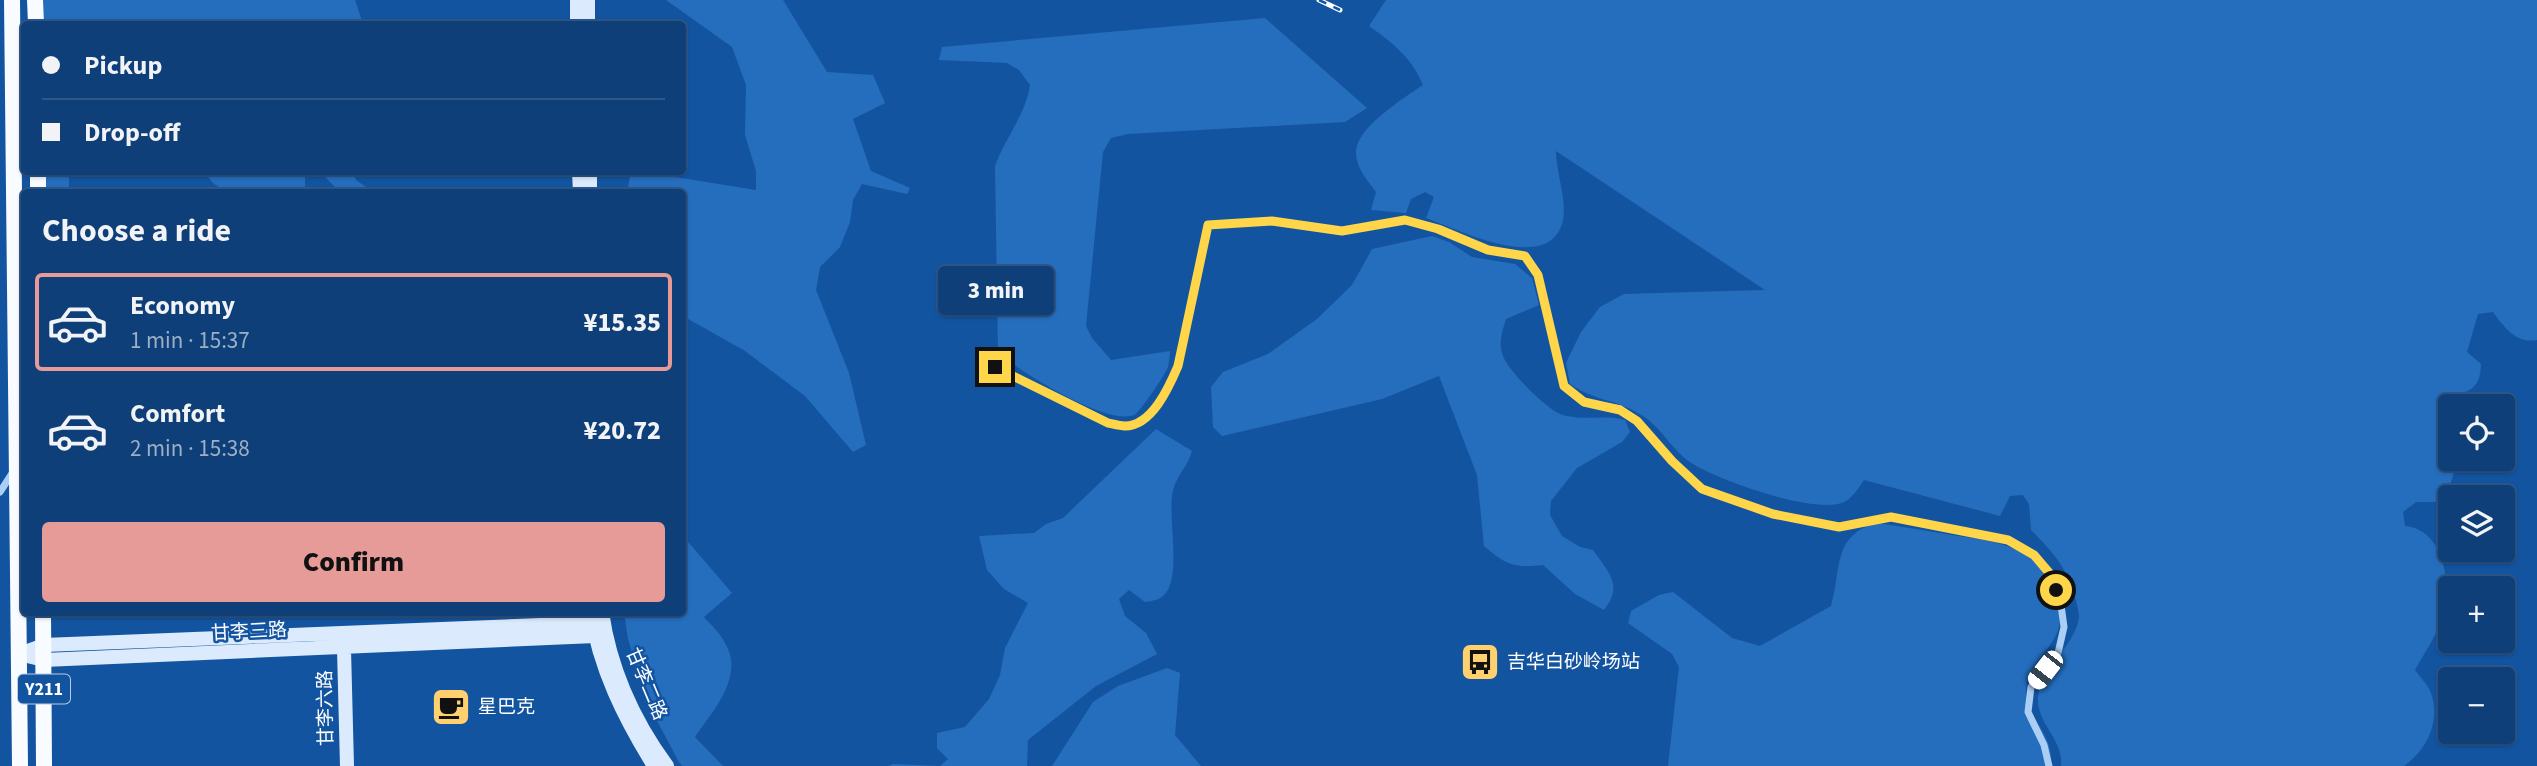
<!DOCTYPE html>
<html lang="en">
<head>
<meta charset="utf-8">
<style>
	body { margin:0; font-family:"Source Sans 3","Noto Sans SC",sans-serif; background:#17467d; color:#f1f3f6; height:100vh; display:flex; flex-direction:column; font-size:26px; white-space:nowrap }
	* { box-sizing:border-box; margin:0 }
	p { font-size:23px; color:#9bafc6 }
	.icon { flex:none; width:38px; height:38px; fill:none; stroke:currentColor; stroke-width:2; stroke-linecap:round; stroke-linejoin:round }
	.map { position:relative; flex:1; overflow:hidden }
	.drawer { position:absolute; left:21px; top:189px; width:665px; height:427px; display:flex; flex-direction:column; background:#0e3f78; border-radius:7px; box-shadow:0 2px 5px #0004,0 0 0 2px #2e588a }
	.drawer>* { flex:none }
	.banner { position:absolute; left:21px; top:21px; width:665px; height:154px; border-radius:7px; box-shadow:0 2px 5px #0004,0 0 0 2px #2e588a; display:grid; align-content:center; height:154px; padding:0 21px; background:#0e3f78 }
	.buttons { position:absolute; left:2438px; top:394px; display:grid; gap:14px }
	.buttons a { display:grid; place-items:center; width:77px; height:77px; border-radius:7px; background:#0e3f78; box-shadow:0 2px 5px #0004,0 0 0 2px #2e588a; font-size:35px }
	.end { position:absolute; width:32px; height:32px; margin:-16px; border:9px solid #ffd54a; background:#111; box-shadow:0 0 0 4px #111 }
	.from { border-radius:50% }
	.bubble { position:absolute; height:49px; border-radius:7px; background:#0e3f78; box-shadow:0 2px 5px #0004,0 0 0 2px #2e588a; font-size:23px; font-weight:800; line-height:49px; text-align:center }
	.car { position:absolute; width:21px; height:42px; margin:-21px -10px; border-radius:9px; box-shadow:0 0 5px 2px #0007; background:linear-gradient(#fff 24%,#345 0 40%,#fff 0 76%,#345 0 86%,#fff 0) }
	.banner b { display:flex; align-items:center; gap:24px; height:66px; font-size:26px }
	.banner b+b { border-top:2px solid #2e588a }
	.banner i { width:18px; height:18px; background:#f1f3f6 }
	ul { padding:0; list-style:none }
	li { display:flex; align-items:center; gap:21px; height:98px; margin:0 14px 10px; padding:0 7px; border:4px solid transparent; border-radius:7px }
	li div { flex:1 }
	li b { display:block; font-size:26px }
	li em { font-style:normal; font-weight:800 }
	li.active { border-color:#e69b98 }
	li>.icon { width:63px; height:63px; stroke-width:1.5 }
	h2 { padding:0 21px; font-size:32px; line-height:84px }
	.primary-button { display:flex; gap:14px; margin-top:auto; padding:14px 21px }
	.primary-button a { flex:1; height:80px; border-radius:7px; background:#e69b98; color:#111; font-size:28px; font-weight:800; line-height:80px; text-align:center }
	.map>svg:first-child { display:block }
	.green { fill:#256ebe }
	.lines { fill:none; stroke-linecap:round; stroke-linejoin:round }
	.street { stroke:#abcef4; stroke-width:7 }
	.secondary { stroke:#dbebfd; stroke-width:14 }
	.primary { stroke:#f8fbff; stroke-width:16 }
	.rail-casing { stroke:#fff; stroke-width:5 }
	.rail { stroke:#1354a0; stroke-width:2.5; stroke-dasharray:8; stroke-linecap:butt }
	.route { stroke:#ffd54a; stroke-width:9 }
	.labels { text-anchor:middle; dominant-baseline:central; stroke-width:5; stroke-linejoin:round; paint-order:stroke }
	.shield { fill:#1354a0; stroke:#b8cce2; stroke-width:2 }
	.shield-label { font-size:18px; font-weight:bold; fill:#fff }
	.street-label { font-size:19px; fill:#fff; stroke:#1354a0 }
	.poi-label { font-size:19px; fill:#fff; stroke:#1354a0; text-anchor:start }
</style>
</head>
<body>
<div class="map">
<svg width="2537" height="766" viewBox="0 0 2537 766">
	<rect width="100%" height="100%" fill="#1354a0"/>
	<path class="green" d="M 40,0 L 355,0 L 363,24 L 40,24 Z
		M 666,0 L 783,0 L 827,72 L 873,75 L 885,103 L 853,119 L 871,171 L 910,188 L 907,194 L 862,184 L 853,200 L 850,222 L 840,247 L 820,267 L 816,290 L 849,373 L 866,445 L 853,452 L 805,396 L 745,351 L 683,316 L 682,192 L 627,192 L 631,172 L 644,172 L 756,190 L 756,171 L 745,135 L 746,85 L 732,47 Z
		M 1386,0 L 2537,0 L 2537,340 C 2516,344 2504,327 2493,312 L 2478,314 L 2467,352 L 2481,364 C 2480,389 2471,391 2448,397 L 2450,458 L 2458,460 L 2450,485 L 2435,502 L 2416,502 L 2403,512 L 2405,526 C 2444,529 2452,584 2443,616 C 2438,634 2424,653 2415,670 C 2420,677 2428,685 2431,693 C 2441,721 2427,750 2404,766 L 2061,766 C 2064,739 2036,724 2038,697 C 2039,683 2052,667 2060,655 C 2067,645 2078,630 2079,617 C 2079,612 2077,605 2076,601 C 2069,570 2053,552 2031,530 L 2029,504 L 2023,495 L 2010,496 L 2000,516 L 1864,480 C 1859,487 1854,496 1846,501 C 1819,517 1719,480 1693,464 C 1672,451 1662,428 1643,416 C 1619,400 1595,401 1570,384 L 1566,363 L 1581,332 L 1600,307 L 1624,294 L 1765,290 L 1556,151 C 1556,171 1567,201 1563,220 C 1551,276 1459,230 1426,218 L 1434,197 L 1425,192 L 1411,199 L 1406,213 L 1371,210 L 1376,192 C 1368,181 1356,168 1356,153 C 1355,128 1404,98 1423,85 C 1411,57 1393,43 1369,26 Z
		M 1265,18 L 1367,108 L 1345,122 L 1128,134 L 1111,138 L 1103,152 L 1086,326 L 1092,338 L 1111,360 L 1170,351 C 1170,356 1169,362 1168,367 C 1166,374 1139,413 1134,415 C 1106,426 1020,371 998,353 L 995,166 C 1005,138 1026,114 1030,85 L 1019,70 L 1007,63 L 939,60 L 942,47 Z
		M 42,172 L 69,172 L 69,192 L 43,192 Z
		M 204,172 L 352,172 L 356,180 L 373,192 L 340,192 L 321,173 L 305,175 L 305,192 L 226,192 L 213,183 Z
		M 1432,236 L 1449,242 L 1472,257 L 1515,264 L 1532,278 L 1539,305 L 1506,319 C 1502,332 1498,343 1503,356 C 1509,372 1545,407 1560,414 C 1582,422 1604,414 1625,420 L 1630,432 L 1622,442 L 1577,468 L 1551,501 L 1550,515 L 1562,536 L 1580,547 L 1593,550 C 1608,572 1624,585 1604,610 L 1575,594 L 1543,565 C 1514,568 1506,565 1484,546 L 1477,475 L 1439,376 L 1382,399 L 1222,436 L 1213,427 L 1211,387 L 1223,372 L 1268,354 L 1317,319 L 1352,285 L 1372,249 Z
		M 1156,429 L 1192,451 C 1188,466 1177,475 1173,490 C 1167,516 1182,574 1165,594 C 1160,600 1152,601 1145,602 L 1129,590 L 1119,599 L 1125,616 L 1146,633 L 1157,654 L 1096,686 L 1028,740 L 1027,766 L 888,766 L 893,764 L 940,766 L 948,759 L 937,748 L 937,733 L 965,727 L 989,699 L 1000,675 L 1005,648 L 1028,603 L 1004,589 L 987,570 L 979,536 L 1034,533 L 1046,524 L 1063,518 Z
		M 1878,523 C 1903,527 1928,531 1952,535 C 1997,542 2039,545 2055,595 C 2058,605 2061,617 2059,627 C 2053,650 2028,664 2026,687 C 2023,717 2057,735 2050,766 L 1668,766 L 1679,667 L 1672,654 L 1628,623 L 1631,611 L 1659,595 L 1673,592 L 1732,638 L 1760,646 L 1831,606 C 1842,569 1832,534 1878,523 Z
		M 683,536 L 732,593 L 704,617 C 711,625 720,633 725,643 C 745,676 713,711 695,737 L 723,766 L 682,766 L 679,762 L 648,704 L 628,639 L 624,613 L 682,612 Z
		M 1167,668 L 1180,673 L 1175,735 L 1201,766 L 1052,766 L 1093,702 L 1118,686 Z"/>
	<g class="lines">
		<path class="street" d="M 995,367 L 1108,423 C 1113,424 1119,426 1125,426 C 1152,425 1169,387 1178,366 L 1208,225 L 1272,221 L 1342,231 L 1405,220 L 1438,229 L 1488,250 L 1525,256 L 1538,275 L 1564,386 L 1584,402 L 1620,409 L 1637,421 L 1672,461 L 1702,489 L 1773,514 L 1839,527 L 1891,517 L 2008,540 L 2034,555 L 2051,575 L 2061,605 L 2064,627 L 2058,653 L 2031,687 L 2028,712 L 2044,745 L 2049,766
			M 0,492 L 13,472"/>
		<path class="secondary" d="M 577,0 L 577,24
			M 588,0 L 588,24
			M 579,172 L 580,192
			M 590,172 L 590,192
			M 591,612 C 599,668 625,719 654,766
			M 602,612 C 610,668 634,721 667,766
			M 592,623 L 604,628 L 595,636 L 44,660 L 19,654 L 44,645 Z
			M 344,649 L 347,766"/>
		<path class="primary" d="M 12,0 L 20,766
			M 35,0 L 36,24
			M 38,172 L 38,192
			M 43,612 L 44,766"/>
		<g class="rail-casing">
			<path id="rail" d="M 1319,0 L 1340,10"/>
		</g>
		<use href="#rail" class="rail"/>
	</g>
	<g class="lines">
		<path class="route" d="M 995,367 L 1108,423 C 1113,424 1119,426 1125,426 C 1152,426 1169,387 1178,366 L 1208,225 L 1272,221 L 1342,231 L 1405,220 L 1438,229 L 1488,250 L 1525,256 L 1538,275 L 1564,386 L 1584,402 L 1620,410 L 1637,421 L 1672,461 L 1702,489 L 1773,514 L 1839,527 L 1891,517 L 2008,540 L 2034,555 L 2051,575 L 2056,590"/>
	</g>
	<defs>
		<g id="bus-square" transform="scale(2.0125)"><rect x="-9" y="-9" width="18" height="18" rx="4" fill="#ffd16e" stroke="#1354a0"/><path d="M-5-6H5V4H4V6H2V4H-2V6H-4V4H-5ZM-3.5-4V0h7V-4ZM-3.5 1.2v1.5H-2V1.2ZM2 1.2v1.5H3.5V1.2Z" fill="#111"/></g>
		<g id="cafe-square" transform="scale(2.0125)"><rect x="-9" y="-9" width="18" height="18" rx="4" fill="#ffd16e" stroke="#1354a0"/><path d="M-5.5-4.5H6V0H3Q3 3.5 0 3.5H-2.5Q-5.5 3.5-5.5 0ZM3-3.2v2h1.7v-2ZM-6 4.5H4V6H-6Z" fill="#111"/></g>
	</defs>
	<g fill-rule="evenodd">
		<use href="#bus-square" x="1480" y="662"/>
		<use href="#cafe-square" x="451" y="707"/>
	</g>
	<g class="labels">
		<rect class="shield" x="18" y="674.5" width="52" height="29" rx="5"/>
		<g class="shield-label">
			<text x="44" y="689">Y211</text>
		</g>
		<g class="street-label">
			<text transform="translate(249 632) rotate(-3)">甘李三路</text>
			<text transform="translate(646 684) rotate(67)">甘李二路</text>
			<text transform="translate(326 708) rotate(-91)">甘李六路</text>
		</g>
		<g class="poi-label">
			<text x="1507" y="662">吉华白砂岭场站</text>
			<text x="478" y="707">星巴克</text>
		</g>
	</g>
</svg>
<div class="buttons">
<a><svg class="icon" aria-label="locate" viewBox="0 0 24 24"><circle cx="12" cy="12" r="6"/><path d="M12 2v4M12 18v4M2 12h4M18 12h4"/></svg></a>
<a><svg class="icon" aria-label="layers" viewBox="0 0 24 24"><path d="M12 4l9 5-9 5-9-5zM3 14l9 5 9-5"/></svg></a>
<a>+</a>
<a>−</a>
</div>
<i class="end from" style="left:2056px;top:590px"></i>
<i class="end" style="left:995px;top:367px"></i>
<div class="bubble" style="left:938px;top:266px;width:116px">3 min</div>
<i class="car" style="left:2045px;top:670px;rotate:218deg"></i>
<div class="banner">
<b><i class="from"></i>Pickup</b>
<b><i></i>Drop-off</b>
</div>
<section class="drawer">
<h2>Choose a ride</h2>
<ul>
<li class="active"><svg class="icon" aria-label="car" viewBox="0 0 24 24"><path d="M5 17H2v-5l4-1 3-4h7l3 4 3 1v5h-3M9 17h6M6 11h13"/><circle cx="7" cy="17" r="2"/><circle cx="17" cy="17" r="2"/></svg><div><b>Economy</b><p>1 min · 15:37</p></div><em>¥15.35</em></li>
<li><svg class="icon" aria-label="car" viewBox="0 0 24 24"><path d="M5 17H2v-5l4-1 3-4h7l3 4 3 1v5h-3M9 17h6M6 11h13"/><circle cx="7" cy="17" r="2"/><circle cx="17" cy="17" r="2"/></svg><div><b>Comfort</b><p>2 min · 15:38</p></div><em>¥20.72</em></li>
</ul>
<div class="primary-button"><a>Confirm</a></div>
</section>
</div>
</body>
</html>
